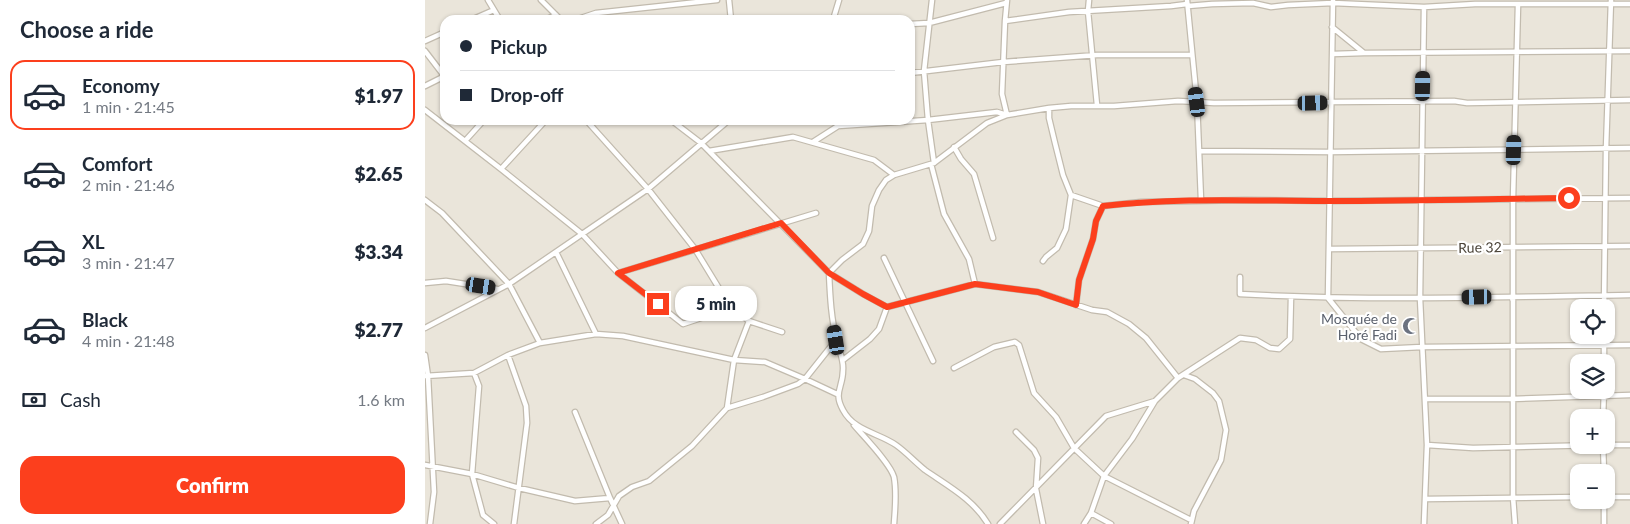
<!DOCTYPE html>
<html lang="en">
<head>
<meta charset="utf-8">
<style>
	body { margin:0; font-family:Lato,sans-serif; background:#f6f6f7; color:#1f2937; height:100vh; display:flex; flex-direction:column; font-size:19px; white-space:nowrap }
	* { box-sizing:border-box; margin:0 }
	p { font-size:16px; color:#747a83 }
	.icon { flex:none; width:28px; height:28px; fill:none; stroke:currentColor; stroke-width:2; stroke-linecap:round; stroke-linejoin:round }
	.map { position:relative; flex:1; overflow:hidden }
	.sheet { display:flex; flex-direction:column; background:#fff; width:425px }
	.sheet>* { flex:none }
	.guide { position:absolute; left:15px; top:15px; width:475px; height:110px; border-radius:15px; box-shadow:0 1px 4px #0004; display:grid; align-content:center; height:110px; padding:0 20px; background:#fff }
	.controls { position:absolute; left:1145px; top:299px; display:grid; gap:10px }
	.controls a { display:grid; place-items:center; width:45px; height:45px; border-radius:10px; background:#fff; box-shadow:0 1px 4px #0004; font-size:25px }
	.end { position:absolute; width:22px; height:22px; margin:-11px; border:6px solid #fc3f1d; background:#fff; box-shadow:0 0 0 2px #fff }
	.from { border-radius:50% }
	.bubble { position:absolute; height:35px; border-radius:15px; background:#fff; box-shadow:0 1px 4px #0004; font-size:16px; font-weight:800; line-height:35px; text-align:center }
	.car { position:absolute; width:15px; height:30px; margin:-15px -8px; border-radius:6px; box-shadow:0 0 4px 1px #0007; background:linear-gradient(#222 24%,#8ab4d8 0 40%,#222 0 76%,#8ab4d8 0 86%,#222 0) }
	.guide b { display:flex; align-items:center; gap:18px; height:48px; font-size:19px }
	.guide b+b { border-top:1px solid #e0e1e3 }
	.guide i { width:12px; height:12px; background:#1f2937 }
	ul { padding:0; list-style:none }
	li { display:flex; align-items:center; gap:15px; height:70px; margin:0 10px 8px; padding:0 10px; border:2px solid transparent; border-radius:15px }
	li div { flex:1 }
	li b { display:block; font-size:19px }
	li em { font-style:normal; font-weight:800 }
	li.selected { border-color:#fc3f1d }
	li>.icon { width:45px; height:45px; stroke-width:1.5 }
	h2 { padding:0 20px; font-size:22px; line-height:60px }
	.pay { display:flex; align-items:center; gap:12px; height:55px; padding:0 20px; font-size:19px }
	.pay p { margin-inline-start:auto }
	.action { display:flex; gap:10px; margin-top:auto; padding:10px 20px }
	.action a { flex:1; height:58px; border-radius:15px; background:#fc3f1d; color:#fff; font-size:20px; font-weight:800; line-height:58px; text-align:center }
	main { display:flex; flex:1; min-height:0 }
	.map>svg:first-child { display:block }
	.residential { fill:#eae5da; fill-rule:evenodd }
	.lines { fill:none; stroke-linecap:round; stroke-linejoin:round }
	.street-casing { stroke:#c2bbae; stroke-width:7 }
	.street { stroke:#fff; stroke-width:4.5 }
	.route { stroke:#fc3f1d; stroke-width:6 }
	.labels { text-anchor:middle; dominant-baseline:central; stroke-width:4.5; stroke-linejoin:round; paint-order:stroke }
	.street-label { font-size:14px; fill:#4b4439; stroke:#fff }
	.worship-label { font-size:14px; fill:#5b616d; stroke:#fff; text-anchor:end }
</style>
</head>
<body>
<main>
<section class="sheet">
<h2>Choose a ride</h2>
<ul>
<li class="selected"><svg class="icon" aria-label="car" viewBox="0 0 24 24"><path d="M5 17H2v-5l4-1 3-4h7l3 4 3 1v5h-3M9 17h6M6 11h13"/><circle cx="7" cy="17" r="2"/><circle cx="17" cy="17" r="2"/></svg><div><b>Economy</b><p>1 min · 21:45</p></div><em>$1.97</em></li>
<li><svg class="icon" aria-label="car" viewBox="0 0 24 24"><path d="M5 17H2v-5l4-1 3-4h7l3 4 3 1v5h-3M9 17h6M6 11h13"/><circle cx="7" cy="17" r="2"/><circle cx="17" cy="17" r="2"/></svg><div><b>Comfort</b><p>2 min · 21:46</p></div><em>$2.65</em></li>
<li><svg class="icon" aria-label="car" viewBox="0 0 24 24"><path d="M5 17H2v-5l4-1 3-4h7l3 4 3 1v5h-3M9 17h6M6 11h13"/><circle cx="7" cy="17" r="2"/><circle cx="17" cy="17" r="2"/></svg><div><b>XL</b><p>3 min · 21:47</p></div><em>$3.34</em></li>
<li><svg class="icon" aria-label="car" viewBox="0 0 24 24"><path d="M5 17H2v-5l4-1 3-4h7l3 4 3 1v5h-3M9 17h6M6 11h13"/><circle cx="7" cy="17" r="2"/><circle cx="17" cy="17" r="2"/></svg><div><b>Black</b><p>4 min · 21:48</p></div><em>$2.77</em></li>
</ul>
<div class="pay"><svg class="icon" aria-label="cash" viewBox="0 0 24 24"><path d="M3 7h18v10H3z"/><circle cx="12" cy="12" r="2"/></svg>Cash<p>1.6 km</p></div>
<div class="action"><a>Confirm</a></div>
</section>
<div class="map">
<svg width="1205" height="524" viewBox="0 0 1205 524">
	<rect width="100%" height="100%" fill="#f6f3ec"/>
	<path class="residential" d="M 0,0 L 1205,0 L 1205,524 L 0,524 ZM 20,20 L 485,20 L 485,120 L 20,120 ZM 1154,308 L 1181,308 L 1181,335 L 1154,335 ZM 1154,362 L 1181,362 L 1181,390 L 1154,390 ZM 1154,418 L 1181,418 L 1181,445 L 1154,445 ZM 1154,472 L 1181,472 L 1181,500 L 1154,500 Z"/>
	<g class="lines">
		<g class="street-casing">
			<path id="street" d="M 63,0 L 75,20
				M 116,0 L 136,20
				M 304,0 L 306,20
				M 507,0 L 499,71 L 503,120 L 509,163
				M 664,0 L 663,11 L 672,105
				M 908,0 L 903,298 L 936,339 L 956,349 L 997,347 L 1205,345
				M 763,6 L 787,4 L 828,3 L 846,7 L 863,5 L 908,3 L 999,7 L 1050,4 L 1205,4
				M 46,20 L 69,10
				M 120,20 L 131,15
				M 150,20 L 171,13 L 292,0
				M 408,20 L 414,0
				M 580,21 L 582,0
				M 485,24 L 504,23 L 581,3
				M 907,27 L 939,53 L 1205,51
				M 0,41 L 20,32
				M 0,51 L 20,77
				M 908,54 L 939,53
				M 485,73 L 578,62 L 672,55 L 767,55
				M 0,86 L 20,76
				M 0,110 L 76,169 L 157,234 L 193,273 L 258,324 L 306,308
				M 582,115 L 577,94 L 580,21 L 644,12 L 746,6 L 762,4
				M 161,120 L 223,189 L 270,249 L 306,308 L 324,321 L 357,332
				M 246,120 L 276,143 L 404,273 L 438,294 L 462,307 L 550,284 L 613,292 L 667,310 L 682,312 L 704,324 L 721,338 L 753,378
				M 40,141 L 59,120
				M 388,142 L 413,126 L 503,120 L 572,112 L 582,115
				M 529,147 L 536,159 L 549,174 L 568,238
				M 284,151 L 368,137 L 449,160 L 469,175
				M 774,151 L 905,152 L 1205,148
				M 506,164 L 519,214 L 544,259 L 550,284
				M 76,169 L 121,120
				M 646,195 L 678,206 L 716,202 L 820,200 L 905,201 L 1205,198
				M 0,200 L 17,213 L 84,284 L 115,343
				M 776,200 L 772,102 L 789,103 L 1029,101 L 1042,103 L 1205,100
				M 905,249 L 1205,246
				M 131,252 L 171,334
				M 459,258 L 508,361
				M 618,261 L 621,257 L 632,248 L 641,229 L 646,195 L 638,175 L 630,143 L 624,118 L 624,108
				M 193,273 L 391,213
				M 815,277 L 815,294 C 945,301 1075,297 1205,295
				M 0,283 L 21,281 L 72,289
				M 1087,298 L 1088,301 L 1088,497 L 1090,524
				M 1088,301 L 1088,199 L 1093,5
				M 651,305 L 654,280 L 668,239 L 671,221 L 678,206
				M 1179,308 L 1181,149 L 1186,0
				M 0,328 L 84,284 L 223,189 L 304,120
				M 0,355 L 3,376 L 9,492 L 5,524
				M 83,355 L 101,406 L 102,423 L 89,524
				M 418,360 L 445,339 L 454,329 L 462,307
				M 1179,362 L 1179,335
				M 529,368 L 569,347 L 590,342 L 594,345 L 609,393 L 631,417 L 649,448 L 679,476 L 766,520
				M 49,373 L 54,386 L 47,474 L 58,515 L 69,524
				M 759,375 L 770,379 L 788,393 L 794,401 L 801,430 L 796,460 L 769,511 L 766,524
				M 0,376 L 49,373 L 83,355 L 115,343 L 171,334 L 198,336 L 309,360 L 340,362 L 380,379 L 412,394
				M 1000,399 L 1087,399 L 1205,395
				M 302,408 L 309,360 L 324,321
				M 150,412 L 185,498 L 197,524
				M 1178,418 L 1179,390
				M 429,425 C 439,437 465,463 469,477 C 472,493 470,508 469,524
				M 591,432 L 609,450 L 613,458 L 611,489 L 618,524
				M 1002,445 L 1048,448 L 1175,445
				M 1178,445 L 1179,472
				M 1181,445 L 1205,445
				M 0,465 L 47,474 L 94,488 L 150,501 L 185,498
				M 1181,497 L 1205,497
				M 1000,499 L 1154,497
				M 666,513 L 686,524
				M 171,524 L 183,515 L 194,496 L 207,487 L 224,481 L 267,446 L 302,408 L 338,397 L 373,384 L 380,379 L 411,340
				M 563,524 C 548,499 523,486 500,470 C 490,462 481,452 471,445 C 454,433 429,431 418,410 C 408,392 418,388 418,370 C 419,360 414,351 412,341 C 406,319 405,295 404,273 L 417,260 L 438,244 L 444,231 L 447,206 L 454,190 L 461,180 L 469,175 L 509,163 L 562,123 L 582,115 L 624,108 L 646,106 L 689,106 L 753,101 L 772,102 L 762,0
				M 575,524 L 681,416 L 730,401 L 753,378 L 815,338 L 831,340 L 845,348 L 854,349 L 865,339 L 866,297
				M 659,524 L 666,513 L 679,476 L 707,439 L 730,401
				M 999,524 L 1002,445 L 995,298 L 999,7
				M 1179,524 L 1179,500"/>
		</g>
		<use href="#street" class="street"/>
	</g>
	<g class="lines">
		<path class="route" d="M 233,304 L 193,273 L 356,223 L 404,273 L 438,294 L 462,307 L 550,284 L 613,292 L 651,305 L 654,280 L 668,239 L 671,221 L 678,206 C 753,197 829,201 905,201 C 985,201 1064,199 1144,198"/>
	</g>
	<defs>
		<g id="mosque-bare" transform="scale(1.35)"><path d="M3.5-4.9A6 6 0 1 0 3.5 4.9A5 5 0 1 1 3.5-4.9Z" fill="#6b7280" stroke="#fff" stroke-width="2.5" paint-order="stroke"/></g>
	</defs>
	<g fill-rule="evenodd">
		<use href="#mosque-bare" x="986" y="326"/>
	</g>
	<g class="labels">
		<g class="street-label">
			<text transform="translate(1055 247) rotate(-1)">Rue 32</text>
		</g>
		<g class="worship-label">
			<text x="972" y="318">Mosquée de<tspan x="972" dy="16">Horé Fadi</tspan></text>
		</g>
	</g>
</svg>
<div class="controls">
<a><svg class="icon" aria-label="locate" viewBox="0 0 24 24"><circle cx="12" cy="12" r="6"/><path d="M12 2v4M12 18v4M2 12h4M18 12h4"/></svg></a>
<a><svg class="icon" aria-label="layers" viewBox="0 0 24 24"><path d="M12 4l9 5-9 5-9-5zM3 14l9 5 9-5"/></svg></a>
<a>+</a>
<a>−</a>
</div>
<i class="end from" style="left:1144px;top:198px"></i>
<i class="end" style="left:233px;top:304px"></i>
<div class="bubble" style="left:250px;top:286px;width:82px">5 min</div>
<i class="car" style="left:998px;top:86px;rotate:1deg"></i>
<i class="car" style="left:772px;top:102px;rotate:353deg"></i>
<i class="car" style="left:888px;top:103px;rotate:89deg"></i>
<i class="car" style="left:1089px;top:150px;rotate:2deg"></i>
<i class="car" style="left:56px;top:286px;rotate:99deg"></i>
<i class="car" style="left:1052px;top:297px;rotate:269deg"></i>
<i class="car" style="left:411px;top:340px;rotate:351deg"></i>
<div class="guide">
<b><i class="from"></i>Pickup</b>
<b><i></i>Drop-off</b>
</div>
</div>
</main>
</body>
</html>
